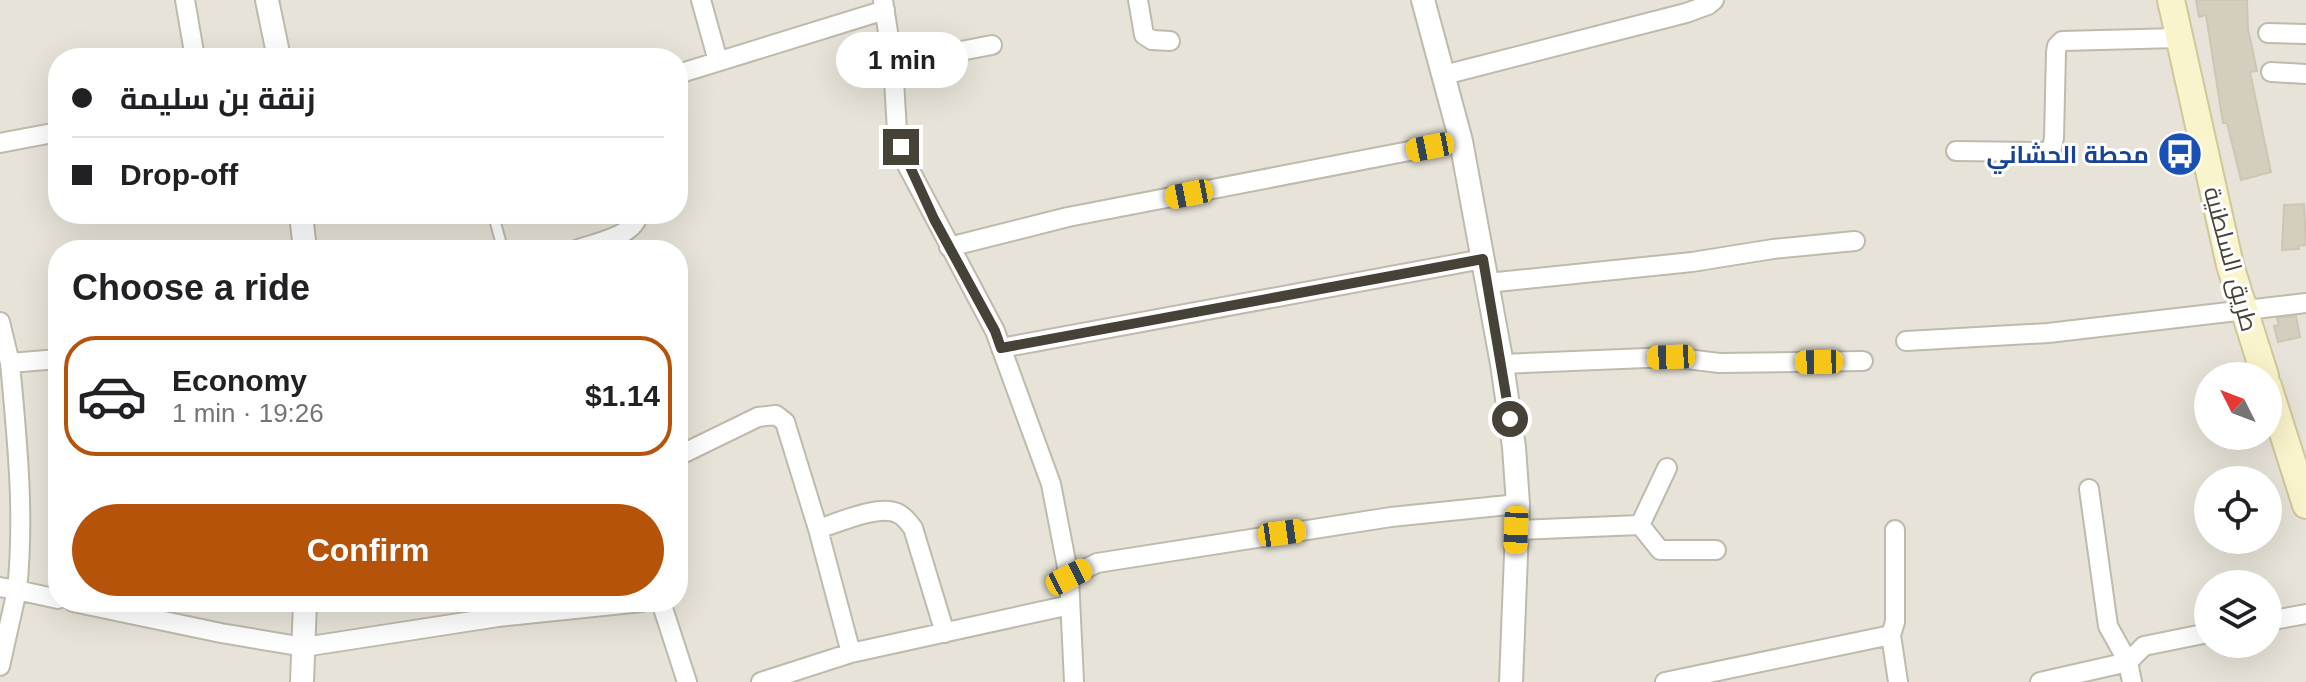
<!DOCTYPE html>
<html lang="en">
<head>
<meta charset="utf-8">
<style>
	body { margin:0; font-family:Arial,Cairo,sans-serif; background:#f2f2f2; color:#202124; height:100vh; display:flex; flex-direction:column; font-size:30px; white-space:nowrap }
	* { box-sizing:border-box; margin:0 }
	p { font-size:26px; color:#757577 }
	.icon { flex:none; width:44px; height:44px; fill:none; stroke:currentColor; stroke-width:2; stroke-linecap:round; stroke-linejoin:round }
	.map { position:relative; flex:1; overflow:hidden }
	.sheet { position:absolute; left:48px; top:240px; width:640px; height:372px; display:flex; flex-direction:column; background:#fff; border-radius:32px; box-shadow:0 8px 32px #0002 }
	.sheet>* { flex:none }
	.guide { position:absolute; left:48px; top:48px; width:640px; height:176px; border-radius:32px; box-shadow:0 8px 32px #0002; display:grid; align-content:center; height:176px; padding:0 24px; background:#fff }
	.needle { width:52px; rotate:312deg }
	.tools { position:absolute; left:2194px; top:362px; display:grid; gap:16px }
	.tools a { display:grid; place-items:center; width:88px; height:88px; border-radius:50%; background:#fff; box-shadow:0 8px 32px #0002; font-size:40px }
	.end { position:absolute; width:36px; height:36px; margin:-18px; border:10px solid #464238; background:#fff; box-shadow:0 0 0 4px #fff }
	.from { border-radius:50% }
	.bubble { position:absolute; height:56px; border-radius:28px; background:#fff; box-shadow:0 8px 32px #0002; font-size:26px; font-weight:700; line-height:56px; text-align:center }
	.car { position:absolute; width:24px; height:48px; margin:-24px -12px; border-radius:10px; box-shadow:0 0 6px 2px #0007; background:linear-gradient(#f5c518 24%,#345 0 40%,#f5c518 0 76%,#345 0 86%,#f5c518 0) }
	.guide b { display:flex; align-items:center; gap:28px; height:76px; font-size:30px }
	.guide b+b { border-top:2px solid #e0e0e0 }
	.guide i { width:20px; height:20px; background:#202124 }
	ul { padding:0; list-style:none }
	li { display:flex; align-items:center; gap:24px; height:120px; margin:0 16px 12px; padding:0 8px; border:4px solid transparent; border-radius:32px }
	li div { flex:1 }
	li b { display:block; font-size:30px }
	li em { font-style:normal; font-weight:700 }
	li.active { border-color:#b45309 }
	li>.icon { width:72px; height:72px; stroke-width:1.5 }
	h2 { padding:0 24px; font-size:36px; line-height:96px }
	.button { display:flex; gap:16px; margin-top:auto; padding:16px 24px }
	.button a { flex:1; height:92px; border-radius:48px; background:#b45309; color:#fff; font-size:32px; font-weight:700; line-height:92px; text-align:center }
	.map>svg:first-child { display:block }
	.residential { fill:#e7e3d8; fill-rule:evenodd }
	.building { fill:#d4cebf; stroke:#cec6b3; stroke-width:2 }
	.lines { fill:none; stroke-linecap:round; stroke-linejoin:round }
	.service-casing { stroke:#bebaac; stroke-width:13 }
	.minor-casing { stroke:#bebaac; stroke-width:22 }
	.tertiary-casing { stroke:#bebaac; stroke-width:26 }
	.secondary-casing { stroke:#cfc79c; stroke-width:30 }
	.service { stroke:#fff; stroke-width:9 }
	.minor { stroke:#fff; stroke-width:18 }
	.tertiary { stroke:#fff; stroke-width:22 }
	.secondary { stroke:#faf4cc; stroke-width:26 }
	.route { stroke:#464238; stroke-width:10 }
	.labels { text-anchor:middle; dominant-baseline:central; stroke-width:6; stroke-linejoin:round; paint-order:stroke }
	.transit-label { font-size:24px; font-weight:bold; fill:#164399; stroke:#fff; text-anchor:end }
	.street-label { font-size:24px; fill:#464238; stroke:#fff }
</style>
</head>
<body>
<div class="map">
<svg width="2306" height="682" viewBox="0 0 2306 682">
	<rect width="100%" height="100%" fill="#f3f1e9"/>
	<path class="residential" d="M 0,0 L 2306,0 L 2306,682 L 0,682 ZM 58,58 L 678,58 L 678,214 L 58,214 ZM 58,250 L 678,250 L 678,602 L 58,602 ZM 2208,376 L 2268,376 L 2268,436 L 2208,436 ZM 2208,480 L 2268,480 L 2268,540 L 2208,540 ZM 2208,584 L 2268,584 L 2268,644 L 2208,644 Z"/>
	<path class="building" d="M 2196,0 L 2247,0 L 2248,29 L 2257,71 L 2250,72 L 2271,172 L 2241,180 L 2227,123 L 2223,123 L 2206,15 L 2199,17 Z
		M 2304,204 L 2306,245 L 2298,246 L 2299,249 L 2282,250 L 2284,205 Z
		M 2296,316 L 2300,337 L 2278,342 L 2274,326 L 2279,325 L 2277,318 Z"/>
	<g class="lines">
		<g class="service-casing">
			<path id="service" d="M 493,214 L 503,250"/>
		</g>
		<g class="minor-casing">
			<path id="minor" d="M 185,0 L 195,58
				M 701,0 L 718,61
				M 883,0 L 893,64 L 897,131 L 906,163 L 995,331 L 1051,484 L 1069,577 L 1074,682
				M 1138,0 L 1144,35 L 1152,40 L 1170,41
				M 2268,33 L 2306,34
				M 893,64 L 992,45
				M 2271,72 L 2306,74
				M 678,74 L 885,10
				M 1444,75 L 1686,13 L 1708,5 L 1714,0
				M 0,143 L 58,132
				M 1956,151 L 2045,152 L 2052,148 L 2054,138 L 2056,52 L 2057,46 L 2062,41 L 2178,38
				M 949,247 L 1068,217 L 1461,141
				M 576,250 C 594,243 636,236 638,214
				M 1487,283 L 1692,262 L 1773,249 L 1855,241
				M 0,322 L 10,363 L 58,359
				M 1906,341 L 2048,333 L 2306,303
				M 1001,348 L 1483,259
				M 1502,364 L 1671,357 L 1719,363 L 1863,361
				M 678,456 L 758,417 L 776,415 L 785,422 L 818,529 L 851,653
				M 2089,489 L 2108,626 L 2128,662 L 2132,682
				M 1640,525 L 1660,550 L 1716,550
				M 818,529 C 838,523 881,503 899,514 C 905,517 909,523 913,528 L 945,633
				M 1516,530 L 1640,525 L 1667,468
				M 1069,577 L 1097,563 L 1391,517 L 1518,504
				M 0,587 L 17,590 C 25,514 17,439 10,363
				M 73,602 L 221,633 L 304,647 L 498,617 L 642,602
				M 661,602 L 687,682
				M 2268,621 L 2306,614
				M 1891,635 L 1895,622 L 1895,530
				M 0,666 L 17,590 L 58,599
				M 761,682 L 851,653 L 1070,605
				M 1665,682 L 1891,635 L 1898,682
				M 2040,682 L 2128,662 L 2144,646 L 2208,633"/>
		</g>
		<g class="tertiary-casing">
			<path id="tertiary" d="M 267,0 L 279,58
				M 1423,0 L 1461,141 L 1502,364 L 1514,447 L 1518,504 L 1511,682
				M 301,214 L 305,250
				M 302,682 L 305,602"/>
		</g>
		<g class="secondary-casing">
			<path id="secondary" d="M 2171,0 L 2230,265 L 2265,376
				M 2268,386 L 2306,505"/>
		</g>
		<use href="#service" class="service"/>
		<use href="#minor" class="minor"/>
		<use href="#tertiary" class="tertiary"/>
		<use href="#secondary" class="secondary"/>
	</g>
	<g class="lines">
		<path class="route" d="M 901,147 L 934,219 L 995,331 L 1001,348 L 1483,259 L 1510,419"/>
	</g>
	<defs>
		<g id="bus-disc" transform="scale(2.3)"><circle r="9.5" fill="#1a4fb4" stroke="#fff"/><path d="M-5-6H5V4H4V6H2V4H-2V6H-4V4H-5ZM-3.5-4V0h7V-4ZM-3.5 1.2v1.5H-2V1.2ZM2 1.2v1.5H3.5V1.2Z" fill="#fff"/></g>
	</defs>
	<g fill-rule="evenodd">
		<use href="#bus-disc" x="2180" y="154"/>
	</g>
	<g class="labels">
		<g class="transit-label">
			<text x="2149" y="154">محطة الحشاني</text>
		</g>
		<g class="street-label">
			<text transform="translate(2231 259) rotate(75)">طريق السلطنية</text>
		</g>
	</g>
</svg>
<div class="tools">
<a><svg class="needle" viewBox="-14 -14 28 28"><path d="M0-13l5 13h-10z" fill="#e53935"/><path d="M0 13l5-13h-10z" fill="#757577"/></svg></a>
<a><svg class="icon" aria-label="locate" viewBox="0 0 24 24"><circle cx="12" cy="12" r="6"/><path d="M12 2v4M12 18v4M2 12h4M18 12h4"/></svg></a>
<a><svg class="icon" aria-label="layers" viewBox="0 0 24 24"><path d="M12 4l9 5-9 5-9-5zM3 14l9 5 9-5"/></svg></a>
</div>
<i class="end from" style="left:1510px;top:419px"></i>
<i class="end" style="left:901px;top:147px"></i>
<div class="bubble" style="left:836px;top:32px;width:132px">1 min</div>
<i class="car" style="left:1430px;top:147px;rotate:259deg"></i>
<i class="car" style="left:1189px;top:194px;rotate:259deg"></i>
<i class="car" style="left:1671px;top:357px;rotate:268deg"></i>
<i class="car" style="left:1819px;top:362px;rotate:269deg"></i>
<i class="car" style="left:1516px;top:530px;rotate:182deg"></i>
<i class="car" style="left:1282px;top:533px;rotate:82deg"></i>
<i class="car" style="left:1069px;top:577px;rotate:63deg"></i>
<div class="guide">
<b><i class="from"></i>زنقة بن سليمة</b>
<b><i></i>Drop-off</b>
</div>
<section class="sheet">
<h2>Choose a ride</h2>
<ul>
<li class="active"><svg class="icon" aria-label="car" viewBox="0 0 24 24"><path d="M5 17H2v-5l4-1 3-4h7l3 4 3 1v5h-3M9 17h6M6 11h13"/><circle cx="7" cy="17" r="2"/><circle cx="17" cy="17" r="2"/></svg><div><b>Economy</b><p>1 min · 19:26</p></div><em>$1.14</em></li>
</ul>
<div class="button"><a>Confirm</a></div>
</section>
</div>
</body>
</html>
